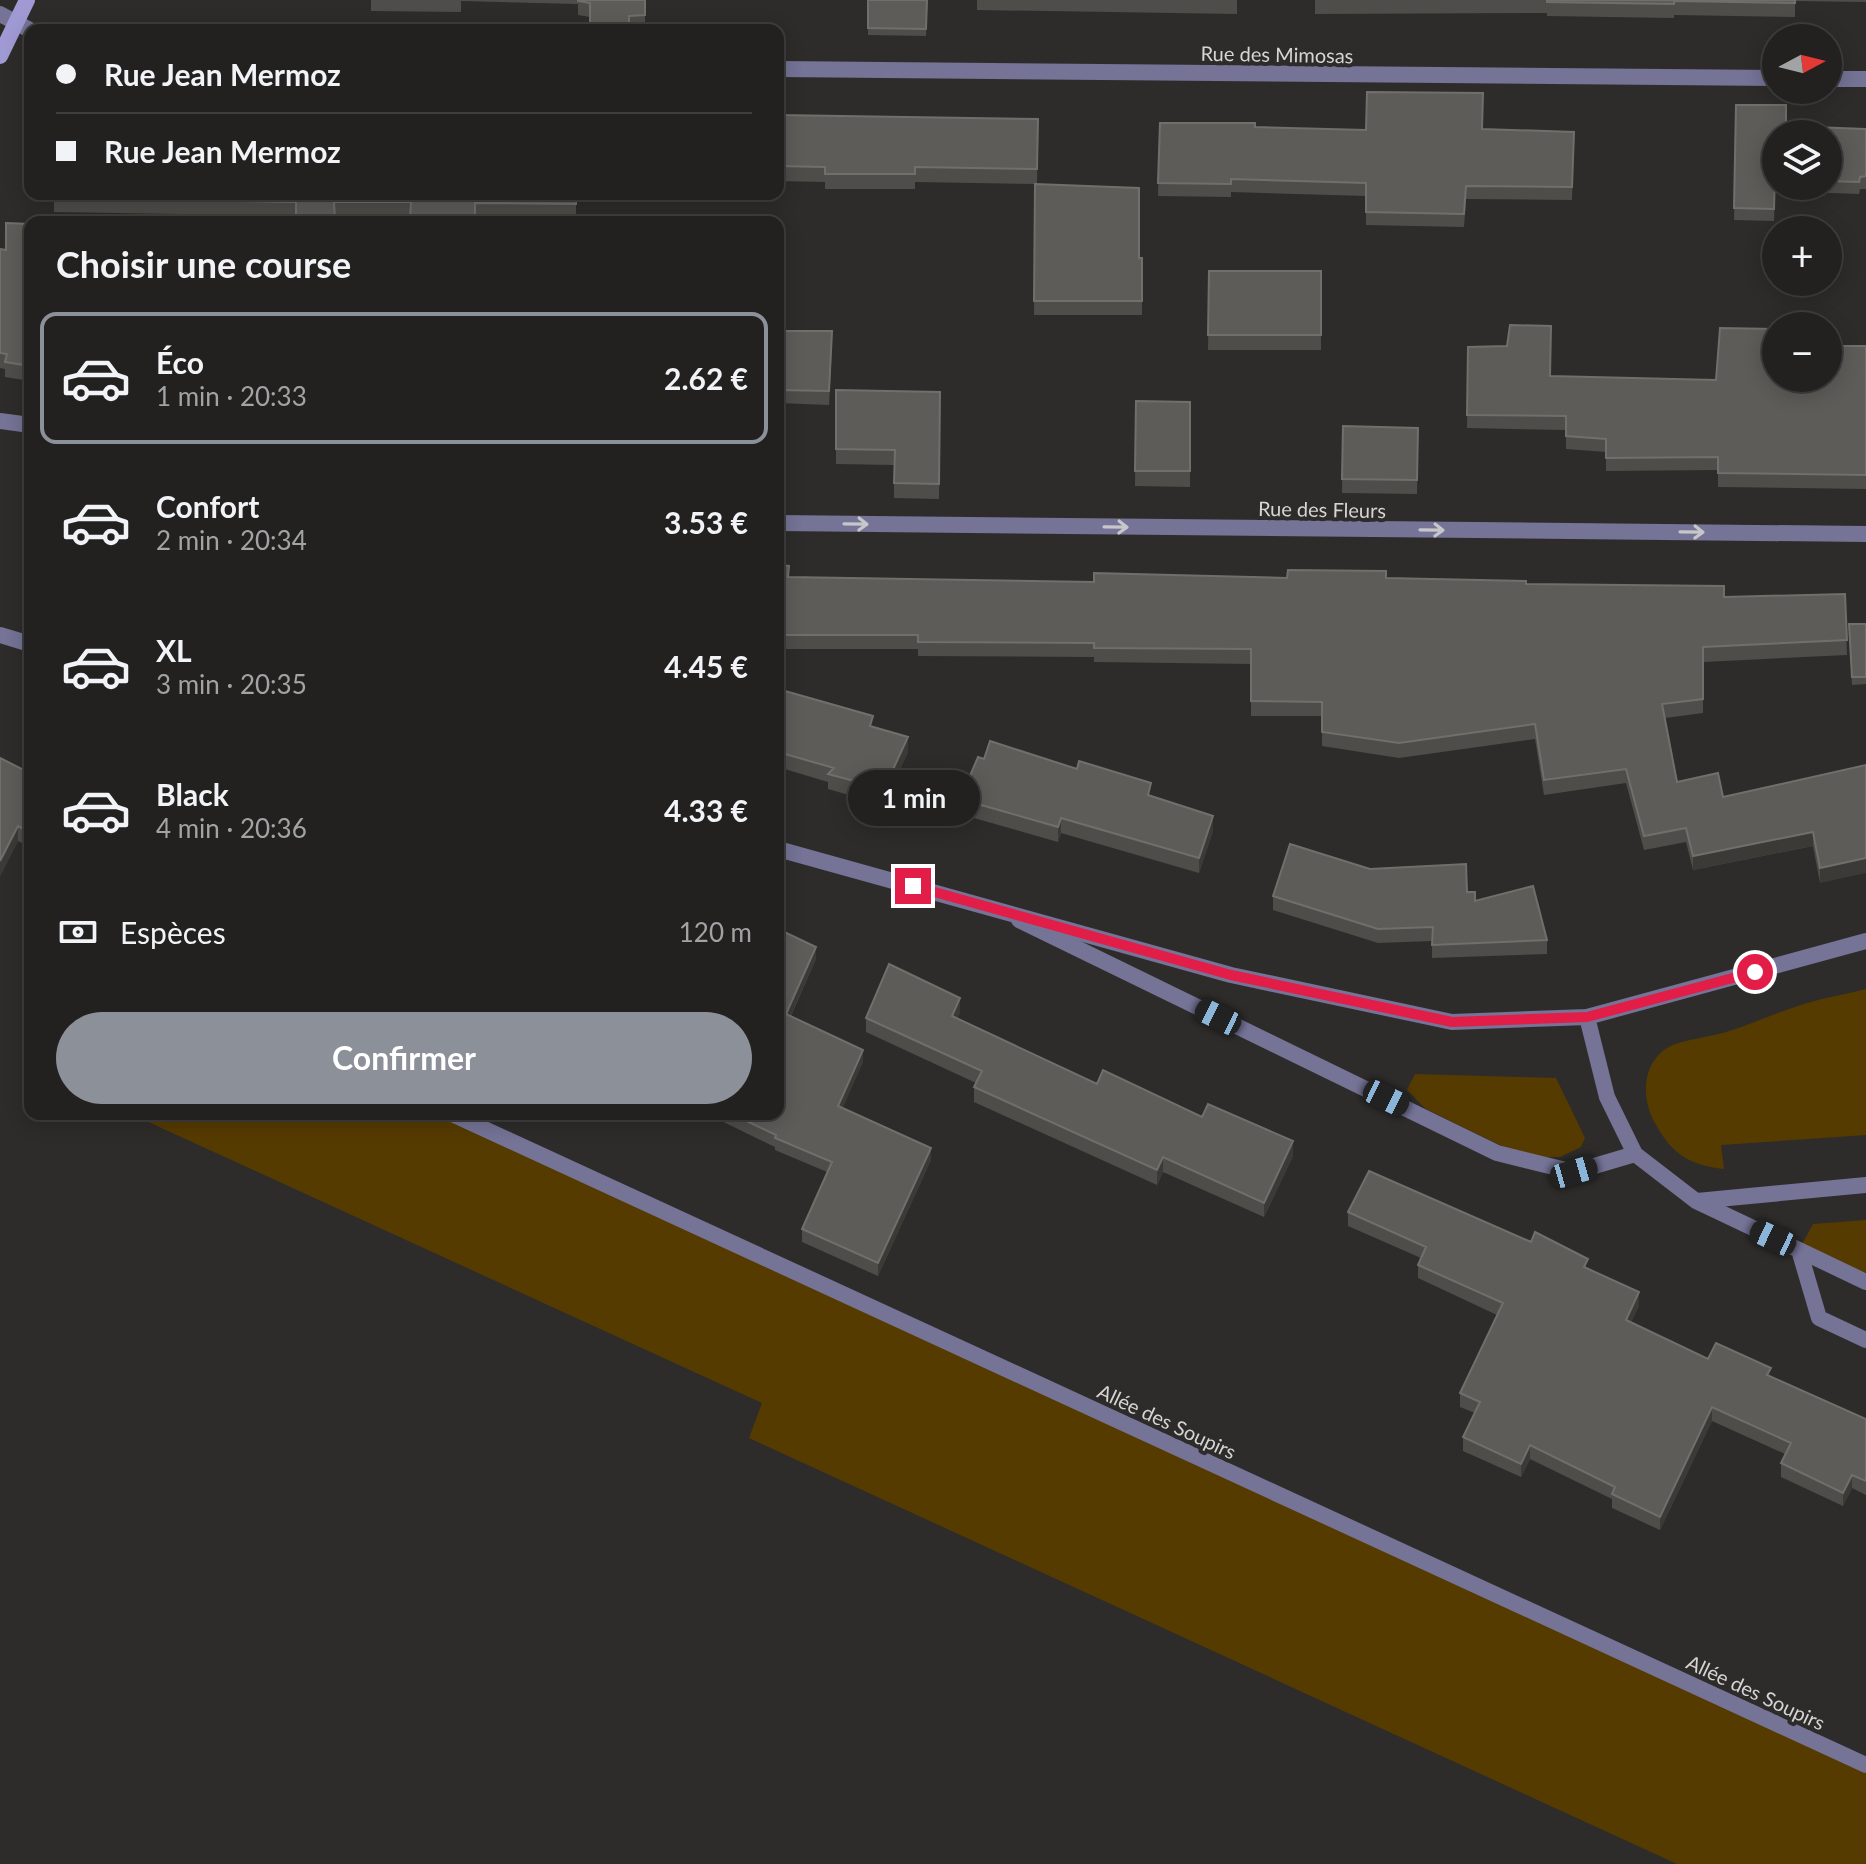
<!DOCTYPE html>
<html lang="fr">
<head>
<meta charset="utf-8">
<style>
	body { margin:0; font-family:Lato,sans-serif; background:#2e2e2d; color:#f1f3f6; height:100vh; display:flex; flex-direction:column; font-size:30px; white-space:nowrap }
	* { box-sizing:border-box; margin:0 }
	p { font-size:26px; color:#a2a3a5 }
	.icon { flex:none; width:44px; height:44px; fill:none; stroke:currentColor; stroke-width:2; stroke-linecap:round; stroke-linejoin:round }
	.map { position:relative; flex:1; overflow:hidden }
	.details { position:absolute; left:24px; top:216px; width:760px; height:904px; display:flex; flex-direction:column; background:#222120; border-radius:16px; box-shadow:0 4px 20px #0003,0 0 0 2px #3f3e3e }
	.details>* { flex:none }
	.guide { position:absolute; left:24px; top:24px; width:760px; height:176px; border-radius:16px; box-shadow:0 4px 20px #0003,0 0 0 2px #3f3e3e; display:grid; align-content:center; height:176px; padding:0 32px; background:#222120 }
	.needle { width:52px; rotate:83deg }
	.buttons { position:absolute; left:1762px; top:24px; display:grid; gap:16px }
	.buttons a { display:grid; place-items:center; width:80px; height:80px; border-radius:50%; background:#222120; box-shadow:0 4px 20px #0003,0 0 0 2px #3f3e3e; font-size:40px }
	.end { position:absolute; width:36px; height:36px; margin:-18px; border:10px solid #e11d48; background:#fff; box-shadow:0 0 0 4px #fff }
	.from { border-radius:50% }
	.bubble { position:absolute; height:56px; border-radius:28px; background:#222120; box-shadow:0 4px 20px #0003,0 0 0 2px #3f3e3e; font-size:26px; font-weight:700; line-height:56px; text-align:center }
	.car { position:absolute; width:24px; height:48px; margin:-24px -12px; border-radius:10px; box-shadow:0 0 6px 2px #0007; background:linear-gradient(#222 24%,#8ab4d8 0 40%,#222 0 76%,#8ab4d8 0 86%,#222 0) }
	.guide b { display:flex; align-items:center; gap:28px; height:76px; font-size:30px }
	.guide b+b { border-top:2px solid #3f3e3e }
	.guide i { width:20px; height:20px; background:#f1f3f6 }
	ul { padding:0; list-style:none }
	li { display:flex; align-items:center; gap:24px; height:132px; margin:0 16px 12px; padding:0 16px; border:4px solid transparent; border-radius:16px }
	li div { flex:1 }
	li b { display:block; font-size:30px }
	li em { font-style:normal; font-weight:700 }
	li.current { border-color:#8c9099 }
	li>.icon { width:72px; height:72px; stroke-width:1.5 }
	h2 { padding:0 32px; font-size:36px; line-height:96px }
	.pay { display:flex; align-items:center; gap:20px; height:88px; padding:0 32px; font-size:30px }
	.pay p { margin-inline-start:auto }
	.action { display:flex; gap:16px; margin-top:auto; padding:16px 32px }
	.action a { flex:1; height:92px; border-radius:48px; background:#8c9099; color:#fff; font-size:32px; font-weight:700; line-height:92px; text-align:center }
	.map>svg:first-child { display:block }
	.green { fill:#563b00 }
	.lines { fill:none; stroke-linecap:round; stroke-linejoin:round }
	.service { stroke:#757396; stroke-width:16 }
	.minor { stroke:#757396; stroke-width:16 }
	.secondary { stroke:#9f9ad3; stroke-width:16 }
	.wall { fill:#4f4d4a; fill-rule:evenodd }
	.shaded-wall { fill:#3c3a37 }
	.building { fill:#5e5c59; stroke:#706f6c; stroke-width:2 }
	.oneway { stroke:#c7c6ca }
	.route { stroke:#e11d48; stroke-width:10 }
	.labels { text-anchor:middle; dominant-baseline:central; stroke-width:8; stroke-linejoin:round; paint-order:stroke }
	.street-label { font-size:20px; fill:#d6d5d3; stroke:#2e2c2a }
</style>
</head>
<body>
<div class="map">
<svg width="1866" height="1864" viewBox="0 0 1866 1864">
	<rect width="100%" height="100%" fill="#2e2c2a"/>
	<path class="green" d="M 1866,989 L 1866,1135 L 1721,1145 L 1724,1169 C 1690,1165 1673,1155 1656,1125 C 1642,1102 1640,1065 1667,1048 C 1680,1040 1710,1037 1726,1032 C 1749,1025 1771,1015 1795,1007 C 1817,999 1843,995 1866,989 Z
		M 1415,1074 L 1556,1078 L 1585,1138 L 1581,1147 L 1560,1157 L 1543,1157 L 1508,1149 L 1426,1109 L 1407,1090 Z
		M 131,1114 L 452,1114 L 1866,1765 L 1866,1864 L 1677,1864 L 749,1438 L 762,1403 Z
		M 1866,1220 L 1866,1275 L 1799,1250 L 1813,1224 Z"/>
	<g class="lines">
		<path class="service" d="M 1019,920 L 1497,1153 L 1574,1172 L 1635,1154
			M 1587,1017 L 1607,1097 L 1635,1154 L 1696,1201 L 1799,1250 L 1819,1318 L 1866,1340
			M 452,1114 L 1866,1765
			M 1697,1201 L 1866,1185
			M 1799,1250 L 1866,1282"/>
		<path class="minor" d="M 0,14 L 30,30
			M 778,69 L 1776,78
			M 1828,79 L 1866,79
			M 0,421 L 30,425
			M 778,523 L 1866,534
			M 0,635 L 30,644
			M 778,849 L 1231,975 L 1452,1022 L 1587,1017 L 1866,941"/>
		<path class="secondary" d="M 0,56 L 27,0"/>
	</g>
	<path class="wall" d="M 371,0 L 645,0 L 645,29 L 629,29 L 590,17 L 578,15 L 578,4 L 461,1 L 461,12 L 371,11 Z
		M 927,0 L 926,36 L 868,35 L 868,28 Z
		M 977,0 L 1237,0 L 1237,14 L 977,10 Z
		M 1315,0 L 1866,0 L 1866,2 L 1795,1 L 1795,17 L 1674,15 L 1674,18 L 1547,16 L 1547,13 L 1315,14 Z
		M 1736,105 L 1786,126 L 1866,129 L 1866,189 L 1860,189 L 1859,194 L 1775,191 L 1774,221 L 1734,220 ZM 1776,134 L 1828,134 L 1828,186 L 1776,186 Z
		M 778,115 L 1038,119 L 1037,184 L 1139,258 L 1142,258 L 1142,315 L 1034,315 L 1035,184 L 915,182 L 915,189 L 825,189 L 825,182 L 778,181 Z
		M 1160,123 L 1255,127 L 1366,130 L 1482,129 L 1574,132 L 1572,200 L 1466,199 L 1464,227 L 1366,225 L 1366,196 L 1231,192 L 1231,197 L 1158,196 Z
		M 54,194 L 576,194 L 576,218 L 334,215 L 296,216 L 54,212 Z
		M 30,224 L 30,381 L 5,377 L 5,369 L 0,368 L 0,249 L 6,250 Z
		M 1209,271 L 1321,271 L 1321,350 L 1208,350 Z
		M 778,331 L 832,345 L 829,405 L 778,403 Z
		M 1866,346 L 1866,489 L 1718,487 L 1718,470 L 1606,471 L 1606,452 L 1566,449 L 1566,430 L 1467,428 L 1468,347 L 1551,376 L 1716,380 L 1776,378 Z
		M 836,390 L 940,392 L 939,499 L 894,498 L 894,465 L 836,464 Z
		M 1136,401 L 1190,402 L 1190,487 L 1135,486 Z
		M 1343,426 L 1418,428 L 1417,494 L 1342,493 Z
		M 778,558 L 778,565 L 789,577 L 1094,582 L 1287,578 L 1386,578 L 1526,584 L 1724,597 L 1845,594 L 1847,655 L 1703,662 L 1703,713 L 1665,718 L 1677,782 L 1723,797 L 1866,765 L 1820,883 L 1813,846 L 1693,870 L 1686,842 L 1644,850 L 1626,783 L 1544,795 L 1535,739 L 1399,758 L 1322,746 L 1322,716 L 1251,716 L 1251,664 L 1094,662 L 1094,657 L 918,656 L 918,649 L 778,649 Z
		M 1849,624 L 1866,624 L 1866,684 L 1852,685 Z
		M 778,689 L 873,727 L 908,752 L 884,805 L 828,789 L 828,782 L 778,767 Z
		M 0,758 L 30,773 L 30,847 L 18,841 L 0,876 Z
		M 1151,796 L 1213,831 L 1199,873 L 1061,833 L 1058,842 L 960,814 L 960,799 Z
		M 1370,869 L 1467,892 L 1475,901 L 1547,940 L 1547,954 L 1432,958 L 1432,941 L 1378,943 L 1273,910 L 1273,896 Z
		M 778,929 L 816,959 L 791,1016 L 863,1062 L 842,1108 L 931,1160 L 878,1276 L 802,1242 L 802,1229 L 827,1172 L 775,1150 L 775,1147 L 707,1114 L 778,1114 Z
		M 960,1013 L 957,1018 L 1097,1084 L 1202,1117 L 1293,1156 L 1264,1217 L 1163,1172 L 1157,1185 L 974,1102 L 974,1087 L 976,1083 L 866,1032 L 866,1018 Z
		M 1348,1212 L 1588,1269 L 1639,1306 L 1631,1322 L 1708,1359 L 1771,1377 L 1866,1419 L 1866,1495 L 1852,1488 L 1843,1506 L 1781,1477 L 1781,1463 L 1785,1454 L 1712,1421 L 1660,1530 L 1612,1508 L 1612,1499 L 1530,1459 L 1521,1477 L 1463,1451 L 1463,1437 L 1475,1413 L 1460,1407 L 1460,1393 L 1497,1315 L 1418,1278 L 1418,1265 L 1421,1258 L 1348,1226 Z"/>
	<path class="shaded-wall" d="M 908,737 L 908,752 L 884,805 L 884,789 Z
		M 1213,816 L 1213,831 L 1199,873 L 1199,858 Z
		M 1061,818 L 1061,833 L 1058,842 L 1058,827 Z
		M 18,826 L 18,841 L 0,876 L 0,861 Z
		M 1813,832 L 1813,846 L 1693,870 L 1693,856 Z
		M 1866,858 L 1866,873 L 1820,883 L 1820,868 Z
		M 816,947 L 816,959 L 786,1026 L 786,1014 Z
		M 960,998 L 960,1013 L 952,1031 L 952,1016 Z
		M 863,1050 L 863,1062 L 838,1119 L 838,1106 Z
		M 1293,1141 L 1293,1156 L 1264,1217 L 1264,1203 Z
		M 931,1148 L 931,1160 L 878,1276 L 878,1263 Z
		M 1163,1157 L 1163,1172 L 1157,1185 L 1157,1170 Z
		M 1639,1292 L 1639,1306 L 1626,1333 L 1626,1320 Z
		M 1712,1407 L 1712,1421 L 1660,1530 L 1660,1517 Z
		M 1530,1445 L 1530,1459 L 1521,1477 L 1521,1464 Z
		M 1852,1475 L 1852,1488 L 1843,1506 L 1843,1493 Z"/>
	<path class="building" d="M 578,0 L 645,0 L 645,15 L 629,16 L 629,30 L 590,30 L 590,3 L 578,1 Z
		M 868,0 L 927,0 L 926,29 L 868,28 Z
		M 1547,0 L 1795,0 L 1795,3 L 1674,1 L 1674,4 L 1547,2 Z
		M 1367,92 L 1483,93 L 1482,129 L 1574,132 L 1572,187 L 1466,186 L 1464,214 L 1366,212 L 1366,183 L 1231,179 L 1231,184 L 1158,183 L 1160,123 L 1255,123 L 1255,127 L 1366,130 Z
		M 1736,105 L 1786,105 L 1786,126 L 1866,129 L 1866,176 L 1860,177 L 1859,182 L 1828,181 L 1828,134 L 1776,134 L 1774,209 L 1734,208 Z
		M 778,115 L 1038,119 L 1037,169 L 915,167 L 915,174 L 825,174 L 825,167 L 778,166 Z
		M 1035,184 L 1139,188 L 1139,258 L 1142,258 L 1142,301 L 1034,301 Z
		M 54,194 L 576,194 L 576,204 L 475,203 L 475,222 L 410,222 L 411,202 L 334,202 L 335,222 L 296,222 L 296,202 L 54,198 Z
		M 6,223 L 30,224 L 30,366 L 5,362 L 7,354 L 0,353 L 0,249 L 6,250 Z
		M 1209,271 L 1321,271 L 1321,335 L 1208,335 Z
		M 1510,325 L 1551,326 L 1550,376 L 1716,380 L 1720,328 L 1776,329 L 1776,378 L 1828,378 L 1828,346 L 1866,346 L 1866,475 L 1718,473 L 1718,457 L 1606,458 L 1606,439 L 1566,436 L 1566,416 L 1467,415 L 1468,347 L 1507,346 Z
		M 778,331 L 832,331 L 829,391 L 778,390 Z
		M 836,390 L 940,392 L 939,484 L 894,483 L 895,450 L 836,449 Z
		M 1136,401 L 1190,402 L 1190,471 L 1135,471 Z
		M 1343,426 L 1418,428 L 1417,480 L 1342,479 Z
		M 778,558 L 778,565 L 789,566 L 788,577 L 1094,582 L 1094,573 L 1287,578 L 1288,570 L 1386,571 L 1386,578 L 1526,581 L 1526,584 L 1724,586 L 1724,597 L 1845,594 L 1847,640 L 1703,647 L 1703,699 L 1662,704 L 1677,782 L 1718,773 L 1723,797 L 1866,765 L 1866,858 L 1820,868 L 1813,832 L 1693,856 L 1686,828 L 1644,836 L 1626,769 L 1544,780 L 1535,724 L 1399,743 L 1322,732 L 1322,702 L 1251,701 L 1251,649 L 1094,648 L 1094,643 L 918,642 L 918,635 L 778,635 Z
		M 1849,624 L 1866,624 L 1866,677 L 1852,677 Z
		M 778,689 L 873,716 L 870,726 L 908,737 L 884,789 L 828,774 L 834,768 L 778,752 Z
		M 990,741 L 1077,769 L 1079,761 L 1151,783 L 1148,795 L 1213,816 L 1199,858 L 1061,818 L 1058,827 L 960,799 L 978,757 L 984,759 Z
		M 0,758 L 30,773 L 30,833 L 18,826 L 0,861 Z
		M 1290,844 L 1370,869 L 1466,864 L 1467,892 L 1475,892 L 1475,901 L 1533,886 L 1547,940 L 1432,945 L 1433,927 L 1378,929 L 1273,896 Z
		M 778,929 L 816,947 L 786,1014 L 863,1050 L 838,1106 L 931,1148 L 878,1263 L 802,1229 L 832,1162 L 775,1138 L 776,1135 L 732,1114 L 778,1114 Z
		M 889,964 L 960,998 L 952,1016 L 1097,1084 L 1103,1070 L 1202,1117 L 1208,1104 L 1293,1141 L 1264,1203 L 1163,1157 L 1157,1170 L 974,1087 L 982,1071 L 866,1018 Z
		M 1369,1171 L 1531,1242 L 1535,1232 L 1588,1259 L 1584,1267 L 1639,1292 L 1626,1320 L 1708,1359 L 1716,1343 L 1771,1368 L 1767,1375 L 1866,1419 L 1866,1481 L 1852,1475 L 1843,1493 L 1781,1463 L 1791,1443 L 1712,1407 L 1660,1517 L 1612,1494 L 1615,1487 L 1530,1445 L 1521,1464 L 1463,1437 L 1480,1402 L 1460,1393 L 1503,1303 L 1418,1265 L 1426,1247 L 1348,1212 Z"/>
	<defs><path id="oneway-shaft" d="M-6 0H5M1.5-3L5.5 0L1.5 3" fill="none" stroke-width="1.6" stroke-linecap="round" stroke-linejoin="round" transform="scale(2)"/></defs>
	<g class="oneway">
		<use href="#oneway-shaft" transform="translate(856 524) rotate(1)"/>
		<use href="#oneway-shaft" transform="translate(1116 527) rotate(1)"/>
		<use href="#oneway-shaft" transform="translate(1432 530) rotate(1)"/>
		<use href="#oneway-shaft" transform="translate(1692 532) rotate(1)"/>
	</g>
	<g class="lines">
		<path class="route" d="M 913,886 L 1231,975 L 1452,1022 L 1587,1017 L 1755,972"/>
	</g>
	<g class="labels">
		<g class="street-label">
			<text transform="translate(1277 54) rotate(1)">Rue des Mimosas</text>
			<text transform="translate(1322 509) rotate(1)">Rue des Fleurs</text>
			<text transform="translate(1167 1421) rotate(25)">Allée des Soupirs</text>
			<text transform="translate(1756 1692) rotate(25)">Allée des Soupirs</text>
		</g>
	</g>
</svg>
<div class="buttons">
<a><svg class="needle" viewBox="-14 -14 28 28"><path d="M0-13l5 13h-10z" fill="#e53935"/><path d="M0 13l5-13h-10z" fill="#a2a3a5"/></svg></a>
<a><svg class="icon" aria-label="layers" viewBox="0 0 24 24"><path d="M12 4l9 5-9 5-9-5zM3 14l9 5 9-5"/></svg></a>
<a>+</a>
<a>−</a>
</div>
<i class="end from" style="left:1755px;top:972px"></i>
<i class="end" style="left:913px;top:886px"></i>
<div class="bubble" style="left:848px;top:770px;width:132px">1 min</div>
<i class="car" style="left:1218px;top:1017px;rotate:296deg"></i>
<i class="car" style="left:1386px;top:1098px;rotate:116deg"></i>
<i class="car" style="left:1574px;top:1172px;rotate:74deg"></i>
<i class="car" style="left:1773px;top:1238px;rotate:295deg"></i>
<div class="guide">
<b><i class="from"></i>Rue Jean Mermoz</b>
<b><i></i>Rue Jean Mermoz</b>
</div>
<section class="details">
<h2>Choisir une course</h2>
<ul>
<li class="current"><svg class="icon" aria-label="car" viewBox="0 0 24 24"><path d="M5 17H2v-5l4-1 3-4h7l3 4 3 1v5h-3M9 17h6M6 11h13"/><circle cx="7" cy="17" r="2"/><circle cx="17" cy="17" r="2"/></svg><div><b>Éco</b><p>1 min · 20:33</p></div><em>2.62 €</em></li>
<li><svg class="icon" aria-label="car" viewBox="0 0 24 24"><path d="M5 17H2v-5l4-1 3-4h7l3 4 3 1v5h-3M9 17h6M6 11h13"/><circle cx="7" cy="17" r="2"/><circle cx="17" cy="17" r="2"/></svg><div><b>Confort</b><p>2 min · 20:34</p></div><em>3.53 €</em></li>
<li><svg class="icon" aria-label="car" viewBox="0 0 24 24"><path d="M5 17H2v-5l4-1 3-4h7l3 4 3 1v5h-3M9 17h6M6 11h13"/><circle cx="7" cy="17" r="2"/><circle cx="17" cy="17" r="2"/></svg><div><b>XL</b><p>3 min · 20:35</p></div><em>4.45 €</em></li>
<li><svg class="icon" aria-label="car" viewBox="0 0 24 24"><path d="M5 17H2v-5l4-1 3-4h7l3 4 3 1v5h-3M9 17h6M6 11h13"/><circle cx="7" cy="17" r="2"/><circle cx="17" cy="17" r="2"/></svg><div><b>Black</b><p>4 min · 20:36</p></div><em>4.33 €</em></li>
</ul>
<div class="pay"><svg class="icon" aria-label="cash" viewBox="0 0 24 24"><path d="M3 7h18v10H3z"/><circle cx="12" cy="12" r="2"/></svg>Espèces<p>120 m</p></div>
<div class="action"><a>Confirmer</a></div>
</section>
</div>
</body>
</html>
